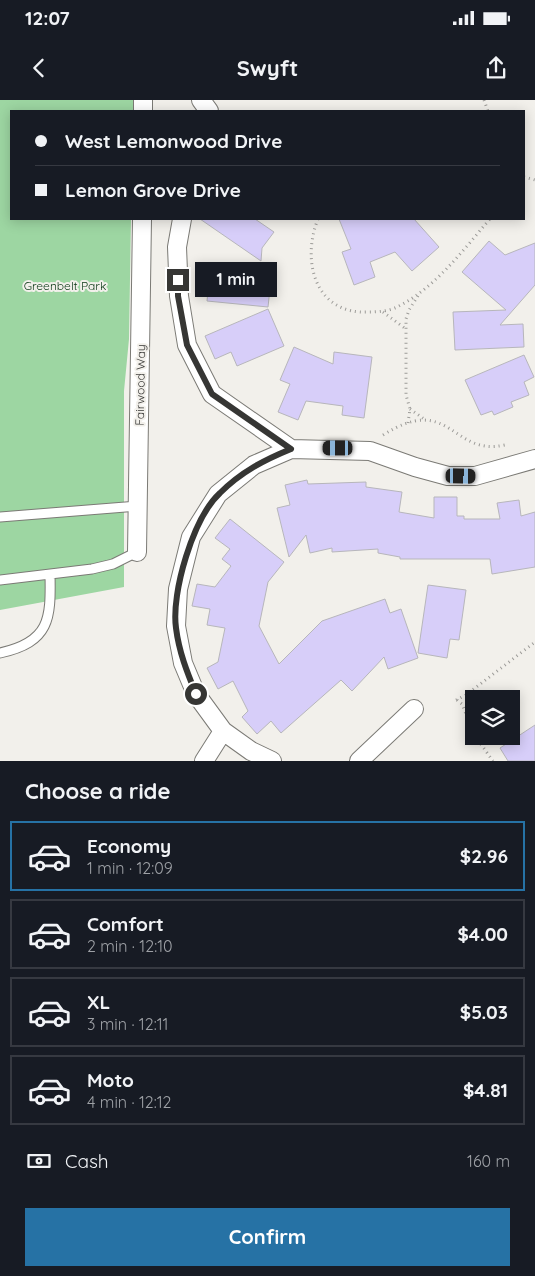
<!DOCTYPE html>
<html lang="en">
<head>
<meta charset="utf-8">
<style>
	body { margin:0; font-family:Quicksand,sans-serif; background:#20242c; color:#f1f3f6; height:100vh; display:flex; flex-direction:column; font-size:19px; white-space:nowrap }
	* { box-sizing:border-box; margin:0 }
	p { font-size:16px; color:#9ea1a6 }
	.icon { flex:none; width:28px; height:28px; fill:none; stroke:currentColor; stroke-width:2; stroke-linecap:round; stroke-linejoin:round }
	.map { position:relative; height:661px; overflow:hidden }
	.details { display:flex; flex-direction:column; background:#171b24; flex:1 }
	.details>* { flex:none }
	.top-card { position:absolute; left:10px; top:10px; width:515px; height:110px; border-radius:0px; box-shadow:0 2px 12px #0003; display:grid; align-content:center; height:110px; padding:0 25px; background:#171b24 }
	.fabs { position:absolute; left:465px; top:590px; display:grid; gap:10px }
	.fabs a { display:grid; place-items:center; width:55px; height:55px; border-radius:0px; background:#171b24; box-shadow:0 2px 12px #0003; font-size:25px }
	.end { position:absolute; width:22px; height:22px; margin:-11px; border:6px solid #363634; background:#fff; box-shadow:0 0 0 2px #fff }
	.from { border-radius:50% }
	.bubble { position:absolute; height:35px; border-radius:0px; background:#171b24; box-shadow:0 2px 12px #0003; font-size:16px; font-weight:700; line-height:35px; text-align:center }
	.car { position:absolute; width:15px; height:30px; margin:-15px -8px; border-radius:6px; box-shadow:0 0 4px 1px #0007; background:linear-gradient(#222 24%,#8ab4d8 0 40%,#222 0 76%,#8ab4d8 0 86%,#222 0) }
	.top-card b { display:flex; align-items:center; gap:18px; height:48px; font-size:19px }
	.top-card b+b { border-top:1px solid #363941 }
	.top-card i { width:12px; height:12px; background:#f1f3f6 }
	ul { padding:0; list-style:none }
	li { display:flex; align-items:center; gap:15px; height:70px; margin:0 10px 8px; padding:0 15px; border:2px solid #363941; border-radius:0px }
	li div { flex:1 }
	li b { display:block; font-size:19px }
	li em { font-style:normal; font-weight:700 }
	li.selected { border-color:#2672a5 }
	li>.icon { width:45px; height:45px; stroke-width:1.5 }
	h2 { padding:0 25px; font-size:22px; line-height:60px }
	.pay { display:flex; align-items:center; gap:12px; height:55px; padding:0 25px; font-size:19px }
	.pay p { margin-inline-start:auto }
	.action { display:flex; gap:10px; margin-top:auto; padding:10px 25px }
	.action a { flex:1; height:58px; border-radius:0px; background:#2672a5; color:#fff; font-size:20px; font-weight:700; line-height:58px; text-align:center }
	.status { display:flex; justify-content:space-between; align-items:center; height:35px; padding:0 25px; background:#171b24; direction:ltr }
	.status svg { height:14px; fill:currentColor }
	header { display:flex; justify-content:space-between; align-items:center; height:65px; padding:0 25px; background:#171b24; font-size:22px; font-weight:700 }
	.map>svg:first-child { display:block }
	.green { fill:#9dd6a2 }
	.building { fill:#d7cef9; stroke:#b7b6bb }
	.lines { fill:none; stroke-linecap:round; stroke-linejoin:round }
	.service-casing { stroke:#7b7a75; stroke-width:11 }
	.minor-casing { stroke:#7b7a75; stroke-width:20 }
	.path { stroke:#9c9b98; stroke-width:3; stroke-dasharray:1 4; stroke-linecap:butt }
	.service { stroke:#fff; stroke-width:9 }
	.minor { stroke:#fff; stroke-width:18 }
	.route { stroke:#363634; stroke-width:6 }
	.labels { text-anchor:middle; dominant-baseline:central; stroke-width:4; stroke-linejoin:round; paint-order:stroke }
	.park-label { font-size:12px; fill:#083613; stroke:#f2f0eb }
	.street-label { font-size:12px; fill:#363634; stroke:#f2f0eb }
</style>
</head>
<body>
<div class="status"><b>12:07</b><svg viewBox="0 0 49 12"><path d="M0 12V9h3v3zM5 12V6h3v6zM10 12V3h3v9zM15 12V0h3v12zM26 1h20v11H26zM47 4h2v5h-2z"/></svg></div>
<header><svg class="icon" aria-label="back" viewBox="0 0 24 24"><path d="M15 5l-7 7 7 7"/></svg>Swyft<svg class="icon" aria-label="share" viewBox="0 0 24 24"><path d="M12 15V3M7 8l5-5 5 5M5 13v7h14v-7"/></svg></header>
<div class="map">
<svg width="535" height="661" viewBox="0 0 535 661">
	<rect width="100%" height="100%" fill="#f2f0eb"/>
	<path class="green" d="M 0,0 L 133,0 L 133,11 L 11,11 L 11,119 L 131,119 L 129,239 L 124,291 L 124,487 L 0,510 Z"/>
	<path class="building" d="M 200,119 L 255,119 L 274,132 L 262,148 L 261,161 Z
		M 339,119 L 414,119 L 439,147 L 412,171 L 395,152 L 370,162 L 375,177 L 354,185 L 342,152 L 351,149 Z
		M 489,141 L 505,155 L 535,143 L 535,185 L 500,225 L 523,224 L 524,247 L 455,250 L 453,212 L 506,210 L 462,172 Z
		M 220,165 L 272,170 L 268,207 L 207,201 L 209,180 L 218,181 Z
		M 268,209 L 284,246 L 237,266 L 231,252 L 215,259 L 205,236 Z
		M 294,247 L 333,264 L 334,252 L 372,257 L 364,318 L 342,315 L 343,306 L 306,301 L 298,320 L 278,312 L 290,284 L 280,280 Z
		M 524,255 L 534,277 L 524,282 L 529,295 L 511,302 L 513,307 L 494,315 L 492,311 L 481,315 L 465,280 Z
		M 307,380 L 308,384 L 366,382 L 366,387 L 402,392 L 399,412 L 434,418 L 434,397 L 457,397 L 457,416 L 464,416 L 464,419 L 500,419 L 497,403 L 519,400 L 521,416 L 535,412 L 535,467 L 492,474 L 490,459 L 400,459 L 400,457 L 378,453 L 378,449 L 332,452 L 332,448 L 310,453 L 306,435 L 289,457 L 277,408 L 290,405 L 285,385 Z
		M 230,419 L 284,462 L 268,482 L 259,526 L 279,564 L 322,521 L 385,499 L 390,513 L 401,509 L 418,558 L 388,569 L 384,557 L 352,591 L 341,580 L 281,633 L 271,621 L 257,634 L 242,617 L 248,611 L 233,581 L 218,589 L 207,568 L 218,562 L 225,528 L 207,525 L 210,509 L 192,506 L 197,484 L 215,487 L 231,466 L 222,459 L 230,449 L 215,438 Z
		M 428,485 L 466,490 L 459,540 L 450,539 L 447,558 L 418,553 Z
		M 535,625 L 535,661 L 508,661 L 500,648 Z"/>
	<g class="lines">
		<g class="service-casing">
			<path id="service" d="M 0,417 L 138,406
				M 0,480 L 92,469 L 113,464 L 137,452
				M 0,553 C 50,542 51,519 50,474"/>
		</g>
		<g class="minor-casing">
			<path id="minor" d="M 201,0 L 209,11
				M 143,11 L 143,0
				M 182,119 L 177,147 L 179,196 L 187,245 L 212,294 L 291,349
				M 137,452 L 142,119
				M 204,661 L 223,631
				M 272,661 L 251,651 L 223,631 L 196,594 L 183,563 L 176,526 L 178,489 L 191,437 L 218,394 L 254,365 L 291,349 L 370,351 L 415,367 L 448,376 L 475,376 L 535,359
				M 359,661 L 414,609"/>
		</g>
		<path class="path" d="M 484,0 L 488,11
			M 524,77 L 535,80
			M 318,119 C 301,161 315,215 369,212 C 379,212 390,211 399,206 C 436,187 463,150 490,119
			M 383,212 L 406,229
			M 410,309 L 424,319
			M 408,323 L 410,309 L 406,295 L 406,219 L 409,210 L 419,194
			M 383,335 C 451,292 451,357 505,345
			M 456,600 L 466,595 L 535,542
			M 457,600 L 462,604 L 474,634
			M 475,636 L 493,661"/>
		<use href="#service" class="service"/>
		<use href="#minor" class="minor"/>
	</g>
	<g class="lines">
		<path class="route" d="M 178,180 L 178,196 L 187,245 L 212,294 L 291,349 C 264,360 241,372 220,393 C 193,418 171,493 176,528 C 179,552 187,572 196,594"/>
	</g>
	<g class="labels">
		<g class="park-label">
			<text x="65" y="185">Greenbelt Park</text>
		</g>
		<g class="street-label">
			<text transform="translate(140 285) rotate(-89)">Fairwood Way</text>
		</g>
	</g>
</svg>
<div class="fabs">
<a><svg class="icon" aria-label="layers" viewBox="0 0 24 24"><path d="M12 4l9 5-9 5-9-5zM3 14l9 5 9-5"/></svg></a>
</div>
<i class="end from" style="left:196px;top:594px"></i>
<i class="end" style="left:178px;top:180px"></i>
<div class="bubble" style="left:195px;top:162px;width:82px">1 min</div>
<i class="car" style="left:338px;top:348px;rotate:270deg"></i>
<i class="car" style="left:461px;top:376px;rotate:91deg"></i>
<div class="top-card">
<b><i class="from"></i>West Lemonwood Drive</b>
<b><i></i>Lemon Grove Drive</b>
</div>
</div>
<section class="details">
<h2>Choose a ride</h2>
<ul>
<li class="selected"><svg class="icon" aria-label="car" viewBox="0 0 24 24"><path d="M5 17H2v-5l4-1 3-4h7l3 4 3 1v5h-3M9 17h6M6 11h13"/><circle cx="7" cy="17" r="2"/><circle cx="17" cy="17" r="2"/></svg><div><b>Economy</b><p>1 min · 12:09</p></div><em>$2.96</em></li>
<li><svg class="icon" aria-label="car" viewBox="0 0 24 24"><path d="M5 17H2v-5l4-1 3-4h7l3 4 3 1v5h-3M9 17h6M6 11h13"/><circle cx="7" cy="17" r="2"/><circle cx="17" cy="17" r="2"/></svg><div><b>Comfort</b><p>2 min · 12:10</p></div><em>$4.00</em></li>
<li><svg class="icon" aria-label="car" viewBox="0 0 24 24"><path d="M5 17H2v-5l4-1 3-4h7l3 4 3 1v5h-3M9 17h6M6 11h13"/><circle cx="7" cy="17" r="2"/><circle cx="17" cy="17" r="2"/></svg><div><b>XL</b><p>3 min · 12:11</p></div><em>$5.03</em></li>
<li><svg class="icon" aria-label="car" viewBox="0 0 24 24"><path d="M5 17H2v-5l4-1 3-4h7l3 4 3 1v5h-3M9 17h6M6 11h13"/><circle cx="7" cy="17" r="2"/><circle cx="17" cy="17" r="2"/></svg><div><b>Moto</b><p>4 min · 12:12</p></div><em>$4.81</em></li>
</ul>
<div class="pay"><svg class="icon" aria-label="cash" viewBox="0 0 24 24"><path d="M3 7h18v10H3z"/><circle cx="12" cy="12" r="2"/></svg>Cash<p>160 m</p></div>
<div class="action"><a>Confirm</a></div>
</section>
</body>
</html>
